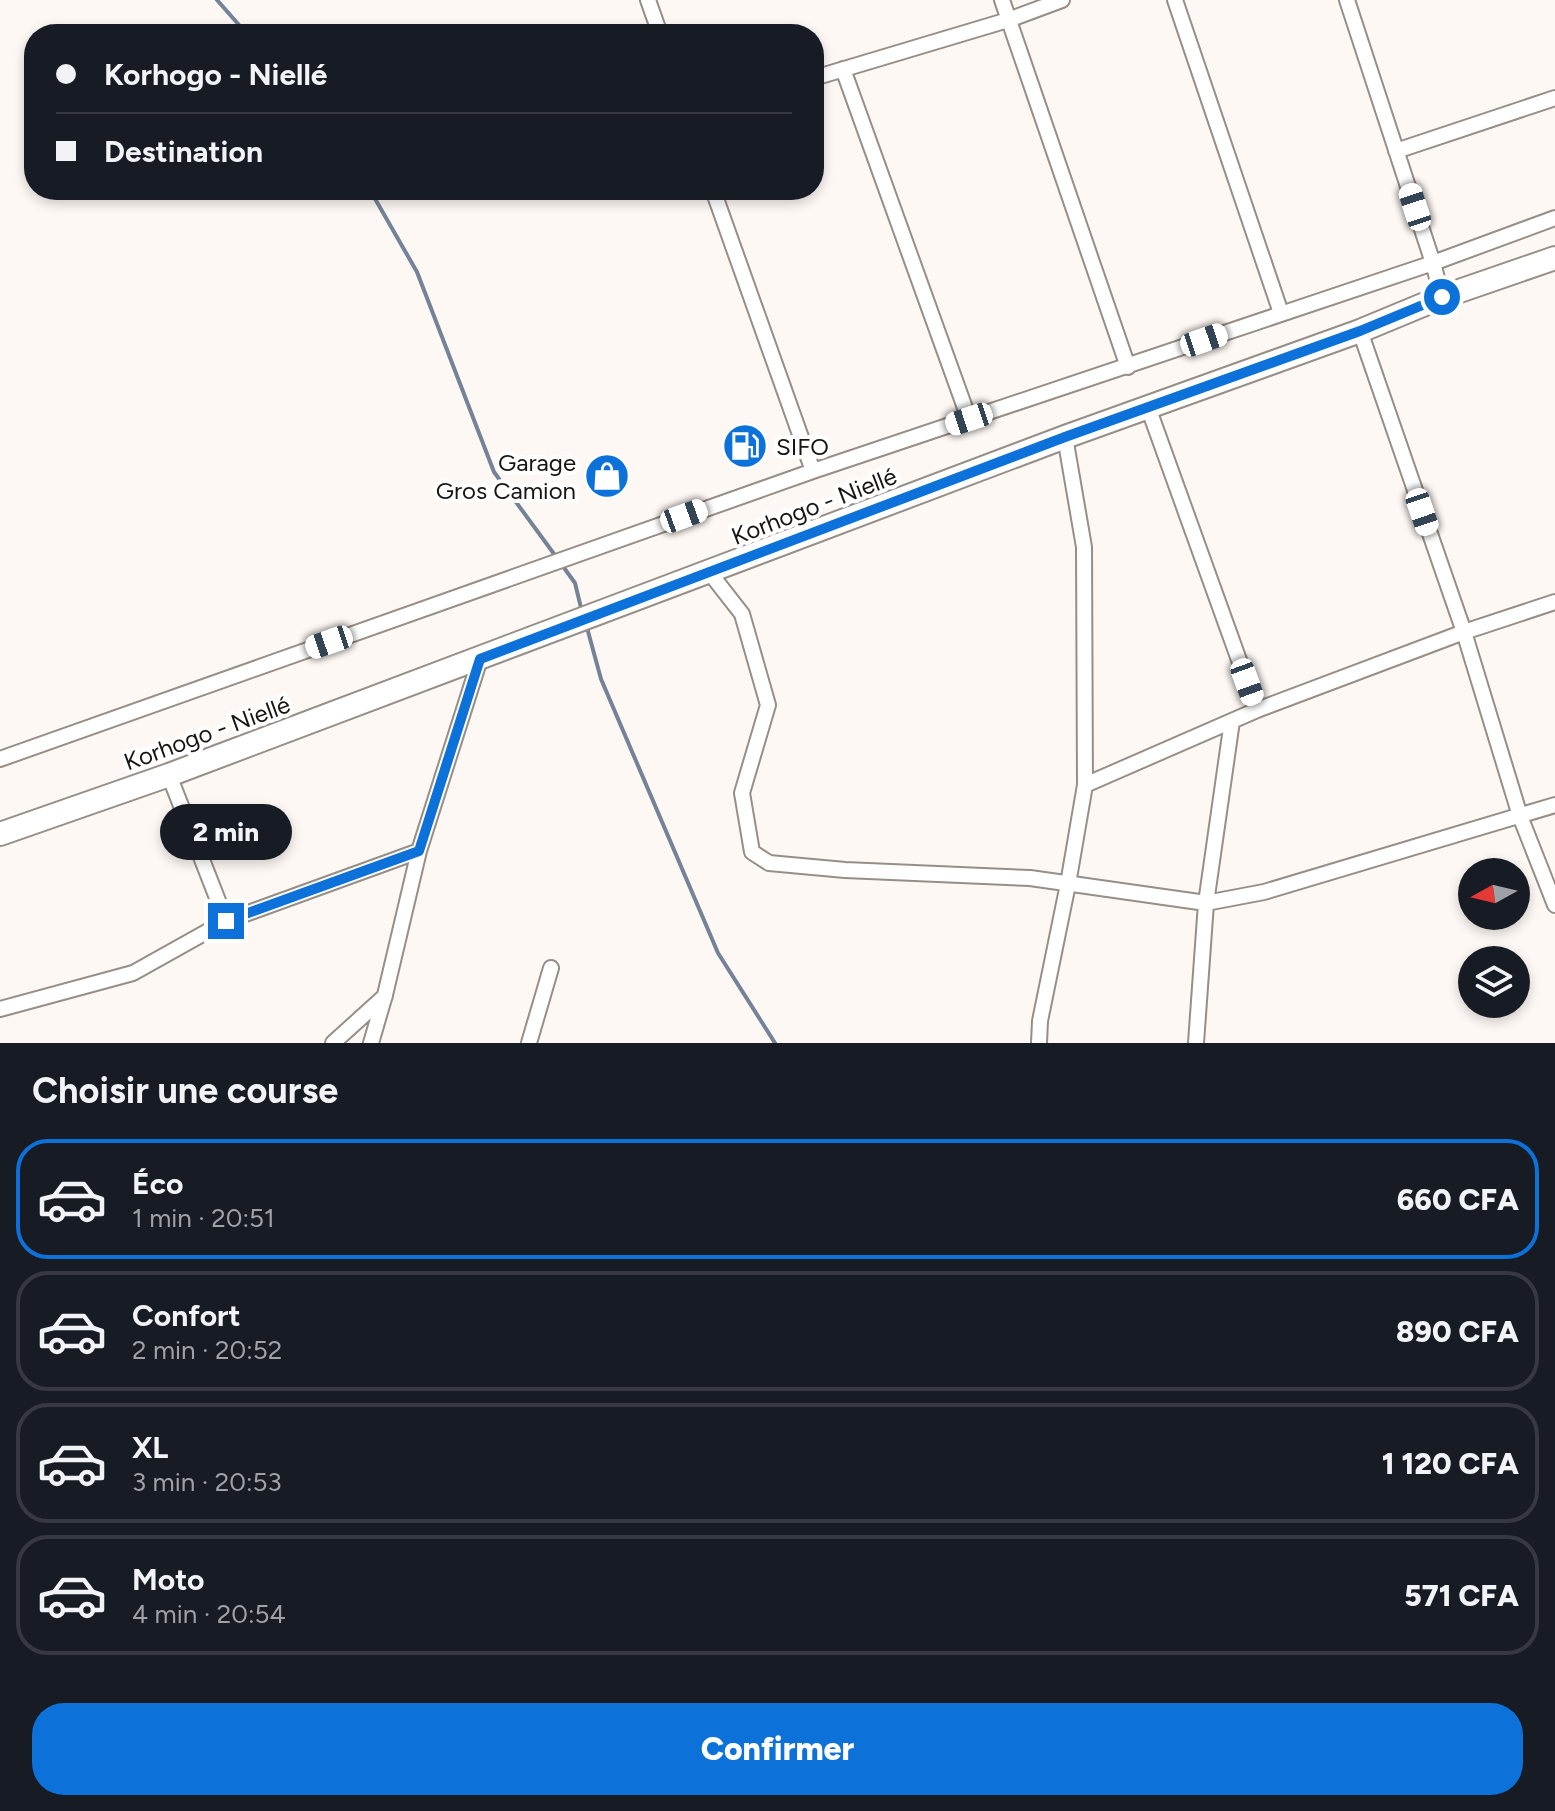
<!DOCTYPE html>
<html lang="fr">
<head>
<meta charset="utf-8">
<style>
	body { margin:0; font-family:Figtree,sans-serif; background:#242831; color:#f1f3f6; height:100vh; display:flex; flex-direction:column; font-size:30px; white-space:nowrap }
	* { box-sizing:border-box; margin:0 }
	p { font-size:26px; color:#9ea1a6 }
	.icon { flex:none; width:44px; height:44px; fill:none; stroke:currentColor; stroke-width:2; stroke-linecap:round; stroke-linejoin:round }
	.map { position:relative; height:1043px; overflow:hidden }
	.panel { display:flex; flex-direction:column; background:#171b24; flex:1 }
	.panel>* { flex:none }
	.guide { position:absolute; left:24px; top:24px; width:800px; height:176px; border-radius:32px; box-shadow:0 4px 12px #0003; display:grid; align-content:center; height:176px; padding:0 32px; background:#171b24 }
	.needle { width:52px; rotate:262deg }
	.buttons { position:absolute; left:1458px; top:858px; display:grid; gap:16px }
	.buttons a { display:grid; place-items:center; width:72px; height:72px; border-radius:50%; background:#171b24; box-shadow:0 4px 12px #0003; font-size:40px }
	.end { position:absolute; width:36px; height:36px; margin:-18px; border:10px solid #0c71d9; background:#fff; box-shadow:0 0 0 4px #fff }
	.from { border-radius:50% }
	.bubble { position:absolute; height:56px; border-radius:28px; background:#171b24; box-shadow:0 4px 12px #0003; font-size:26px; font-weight:800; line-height:56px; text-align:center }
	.car { position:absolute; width:24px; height:48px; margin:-24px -12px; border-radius:10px; box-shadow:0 0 6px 2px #0007; background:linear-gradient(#fff 24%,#345 0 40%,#fff 0 76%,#345 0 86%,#fff 0) }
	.guide b { display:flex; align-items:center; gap:28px; height:76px; font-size:30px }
	.guide b+b { border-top:2px solid #363941 }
	.guide i { width:20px; height:20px; background:#f1f3f6 }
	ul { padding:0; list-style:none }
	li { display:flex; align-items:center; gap:24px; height:120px; margin:0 16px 12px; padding:0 16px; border:4px solid #363941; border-radius:32px }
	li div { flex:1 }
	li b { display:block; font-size:30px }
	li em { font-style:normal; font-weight:800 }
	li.on { border-color:#0c71d9 }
	li>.icon { width:72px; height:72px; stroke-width:1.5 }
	h2 { padding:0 32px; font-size:36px; line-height:96px }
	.action { display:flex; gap:16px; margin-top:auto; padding:16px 32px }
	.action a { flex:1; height:92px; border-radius:32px; background:#0c71d9; color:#fff; font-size:32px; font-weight:800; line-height:92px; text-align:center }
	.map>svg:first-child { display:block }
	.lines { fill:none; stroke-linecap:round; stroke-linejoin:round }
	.stream { stroke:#748397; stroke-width:4 }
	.street-casing { stroke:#978e87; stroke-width:18 }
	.primary-casing { stroke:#978e87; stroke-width:26 }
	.street { stroke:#fff; stroke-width:14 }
	.primary { stroke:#fff; stroke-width:22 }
	.route { stroke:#0c71d9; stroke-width:10 }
	.labels { text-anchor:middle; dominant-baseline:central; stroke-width:8; stroke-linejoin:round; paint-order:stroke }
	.poi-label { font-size:24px; fill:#181412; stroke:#fff; text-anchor:start }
	.street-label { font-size:24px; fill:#181412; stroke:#fff }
</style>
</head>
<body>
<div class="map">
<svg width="1555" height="1043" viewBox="0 0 1555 1043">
	<rect width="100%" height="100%" fill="#fef8f4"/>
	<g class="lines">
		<path class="stream" d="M 217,0 L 247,34
			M 370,190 L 417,272 L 494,472 L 557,558
			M 562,565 L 575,583 L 582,612
			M 586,624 L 601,679 L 718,953 L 775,1043"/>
		<g class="street-casing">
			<path id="street" d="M 648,0 L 660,34
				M 1002,0 L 1128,367
				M 1175,0 L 1281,313
				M 1347,0 L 1433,263 L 1442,297
				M 843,69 L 969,419
				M 814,78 L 1008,20 L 1062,0
				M 1396,151 L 1555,98
				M 713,190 L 813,471
				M 1360,331 L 1464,632 L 1520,816 L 1555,905
				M 1148,407 L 1257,710
				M 710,573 L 742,614 L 768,705 L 742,793 L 752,852 L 769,863 L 845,870 L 1030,878 L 1206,903 L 1264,892 L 1555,805
				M 0,759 L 813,471 L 1433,263 L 1555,218
				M 169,775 L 226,921
				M 1085,785 L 1257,710 L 1464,632 L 1555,602
				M 0,1009 L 133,973 L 226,921 L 419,851
				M 333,1043 L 385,996
				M 371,1043 L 385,995 L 419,851 L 480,659
				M 529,1043 L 551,968
				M 1039,1043 L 1040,1021 L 1068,884 L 1085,785 L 1084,547 L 1065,437
				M 1196,1043 L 1206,903 L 1232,721"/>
		</g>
		<g class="primary-casing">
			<path id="primary" d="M 0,834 L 169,775 L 1065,437 L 1360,331 L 1442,297 L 1555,258"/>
		</g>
		<use href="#street" class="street"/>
		<use href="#primary" class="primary"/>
	</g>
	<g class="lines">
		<path class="route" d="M 226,921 L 419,851 L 480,659 L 1065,437 L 1360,331 L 1442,297"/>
	</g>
	<defs>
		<g id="fuel-disc" transform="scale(2.3)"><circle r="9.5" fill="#0c71d9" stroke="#fff"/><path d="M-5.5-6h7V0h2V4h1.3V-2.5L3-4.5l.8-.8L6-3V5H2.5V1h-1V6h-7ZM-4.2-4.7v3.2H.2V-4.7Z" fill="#fff"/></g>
		<g id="shop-disc" transform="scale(2.3)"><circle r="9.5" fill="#0c71d9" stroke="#fff"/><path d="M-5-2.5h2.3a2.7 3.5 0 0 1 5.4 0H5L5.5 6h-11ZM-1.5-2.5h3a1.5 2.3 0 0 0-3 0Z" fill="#fff"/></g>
	</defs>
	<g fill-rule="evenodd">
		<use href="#fuel-disc" x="745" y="446"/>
		<use href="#shop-disc" x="607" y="476"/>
	</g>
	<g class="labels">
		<g class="poi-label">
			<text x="776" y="446">SIFO</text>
			<text x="576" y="462" text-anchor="end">Garage<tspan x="576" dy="28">Gros Camion</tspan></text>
		</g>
		<g class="street-label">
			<text transform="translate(814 506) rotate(-21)">Korhogo - Niellé</text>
			<text transform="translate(207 733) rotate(-20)">Korhogo - Niellé</text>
		</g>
	</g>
</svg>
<div class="buttons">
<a><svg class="needle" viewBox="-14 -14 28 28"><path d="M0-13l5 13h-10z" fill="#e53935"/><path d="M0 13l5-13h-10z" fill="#9ea1a6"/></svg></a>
<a><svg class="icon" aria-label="layers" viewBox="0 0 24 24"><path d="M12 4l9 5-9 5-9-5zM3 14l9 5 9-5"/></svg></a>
</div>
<i class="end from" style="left:1442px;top:297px"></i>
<i class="end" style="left:226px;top:921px"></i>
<div class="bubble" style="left:160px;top:804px;width:132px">2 min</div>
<i class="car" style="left:1415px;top:207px;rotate:342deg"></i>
<i class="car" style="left:1204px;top:340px;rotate:71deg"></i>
<i class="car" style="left:969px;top:419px;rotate:252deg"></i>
<i class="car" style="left:1422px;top:512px;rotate:161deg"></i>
<i class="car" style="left:684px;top:516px;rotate:70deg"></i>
<i class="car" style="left:329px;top:642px;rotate:251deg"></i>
<i class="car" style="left:1247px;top:682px;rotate:160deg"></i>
<div class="guide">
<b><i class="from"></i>Korhogo - Niellé</b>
<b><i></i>Destination</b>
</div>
</div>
<section class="panel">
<h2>Choisir une course</h2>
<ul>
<li class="on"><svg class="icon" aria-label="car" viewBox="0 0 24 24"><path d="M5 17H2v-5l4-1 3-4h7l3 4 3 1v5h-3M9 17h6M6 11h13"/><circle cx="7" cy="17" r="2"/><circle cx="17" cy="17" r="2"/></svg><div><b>Éco</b><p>1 min · 20:51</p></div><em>660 CFA</em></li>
<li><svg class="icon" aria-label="car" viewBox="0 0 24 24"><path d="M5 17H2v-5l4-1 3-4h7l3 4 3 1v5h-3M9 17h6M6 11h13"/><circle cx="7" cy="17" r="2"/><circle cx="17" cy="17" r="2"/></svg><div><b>Confort</b><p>2 min · 20:52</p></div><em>890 CFA</em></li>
<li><svg class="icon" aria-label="car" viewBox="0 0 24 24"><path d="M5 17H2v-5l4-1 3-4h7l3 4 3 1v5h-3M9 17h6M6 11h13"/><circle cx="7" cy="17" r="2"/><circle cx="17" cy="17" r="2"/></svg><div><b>XL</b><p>3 min · 20:53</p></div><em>1 120 CFA</em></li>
<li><svg class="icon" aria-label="car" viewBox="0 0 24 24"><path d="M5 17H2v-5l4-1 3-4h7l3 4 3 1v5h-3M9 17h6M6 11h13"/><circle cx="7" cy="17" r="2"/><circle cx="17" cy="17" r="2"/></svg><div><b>Moto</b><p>4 min · 20:54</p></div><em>571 CFA</em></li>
</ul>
<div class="action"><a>Confirmer</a></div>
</section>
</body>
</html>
